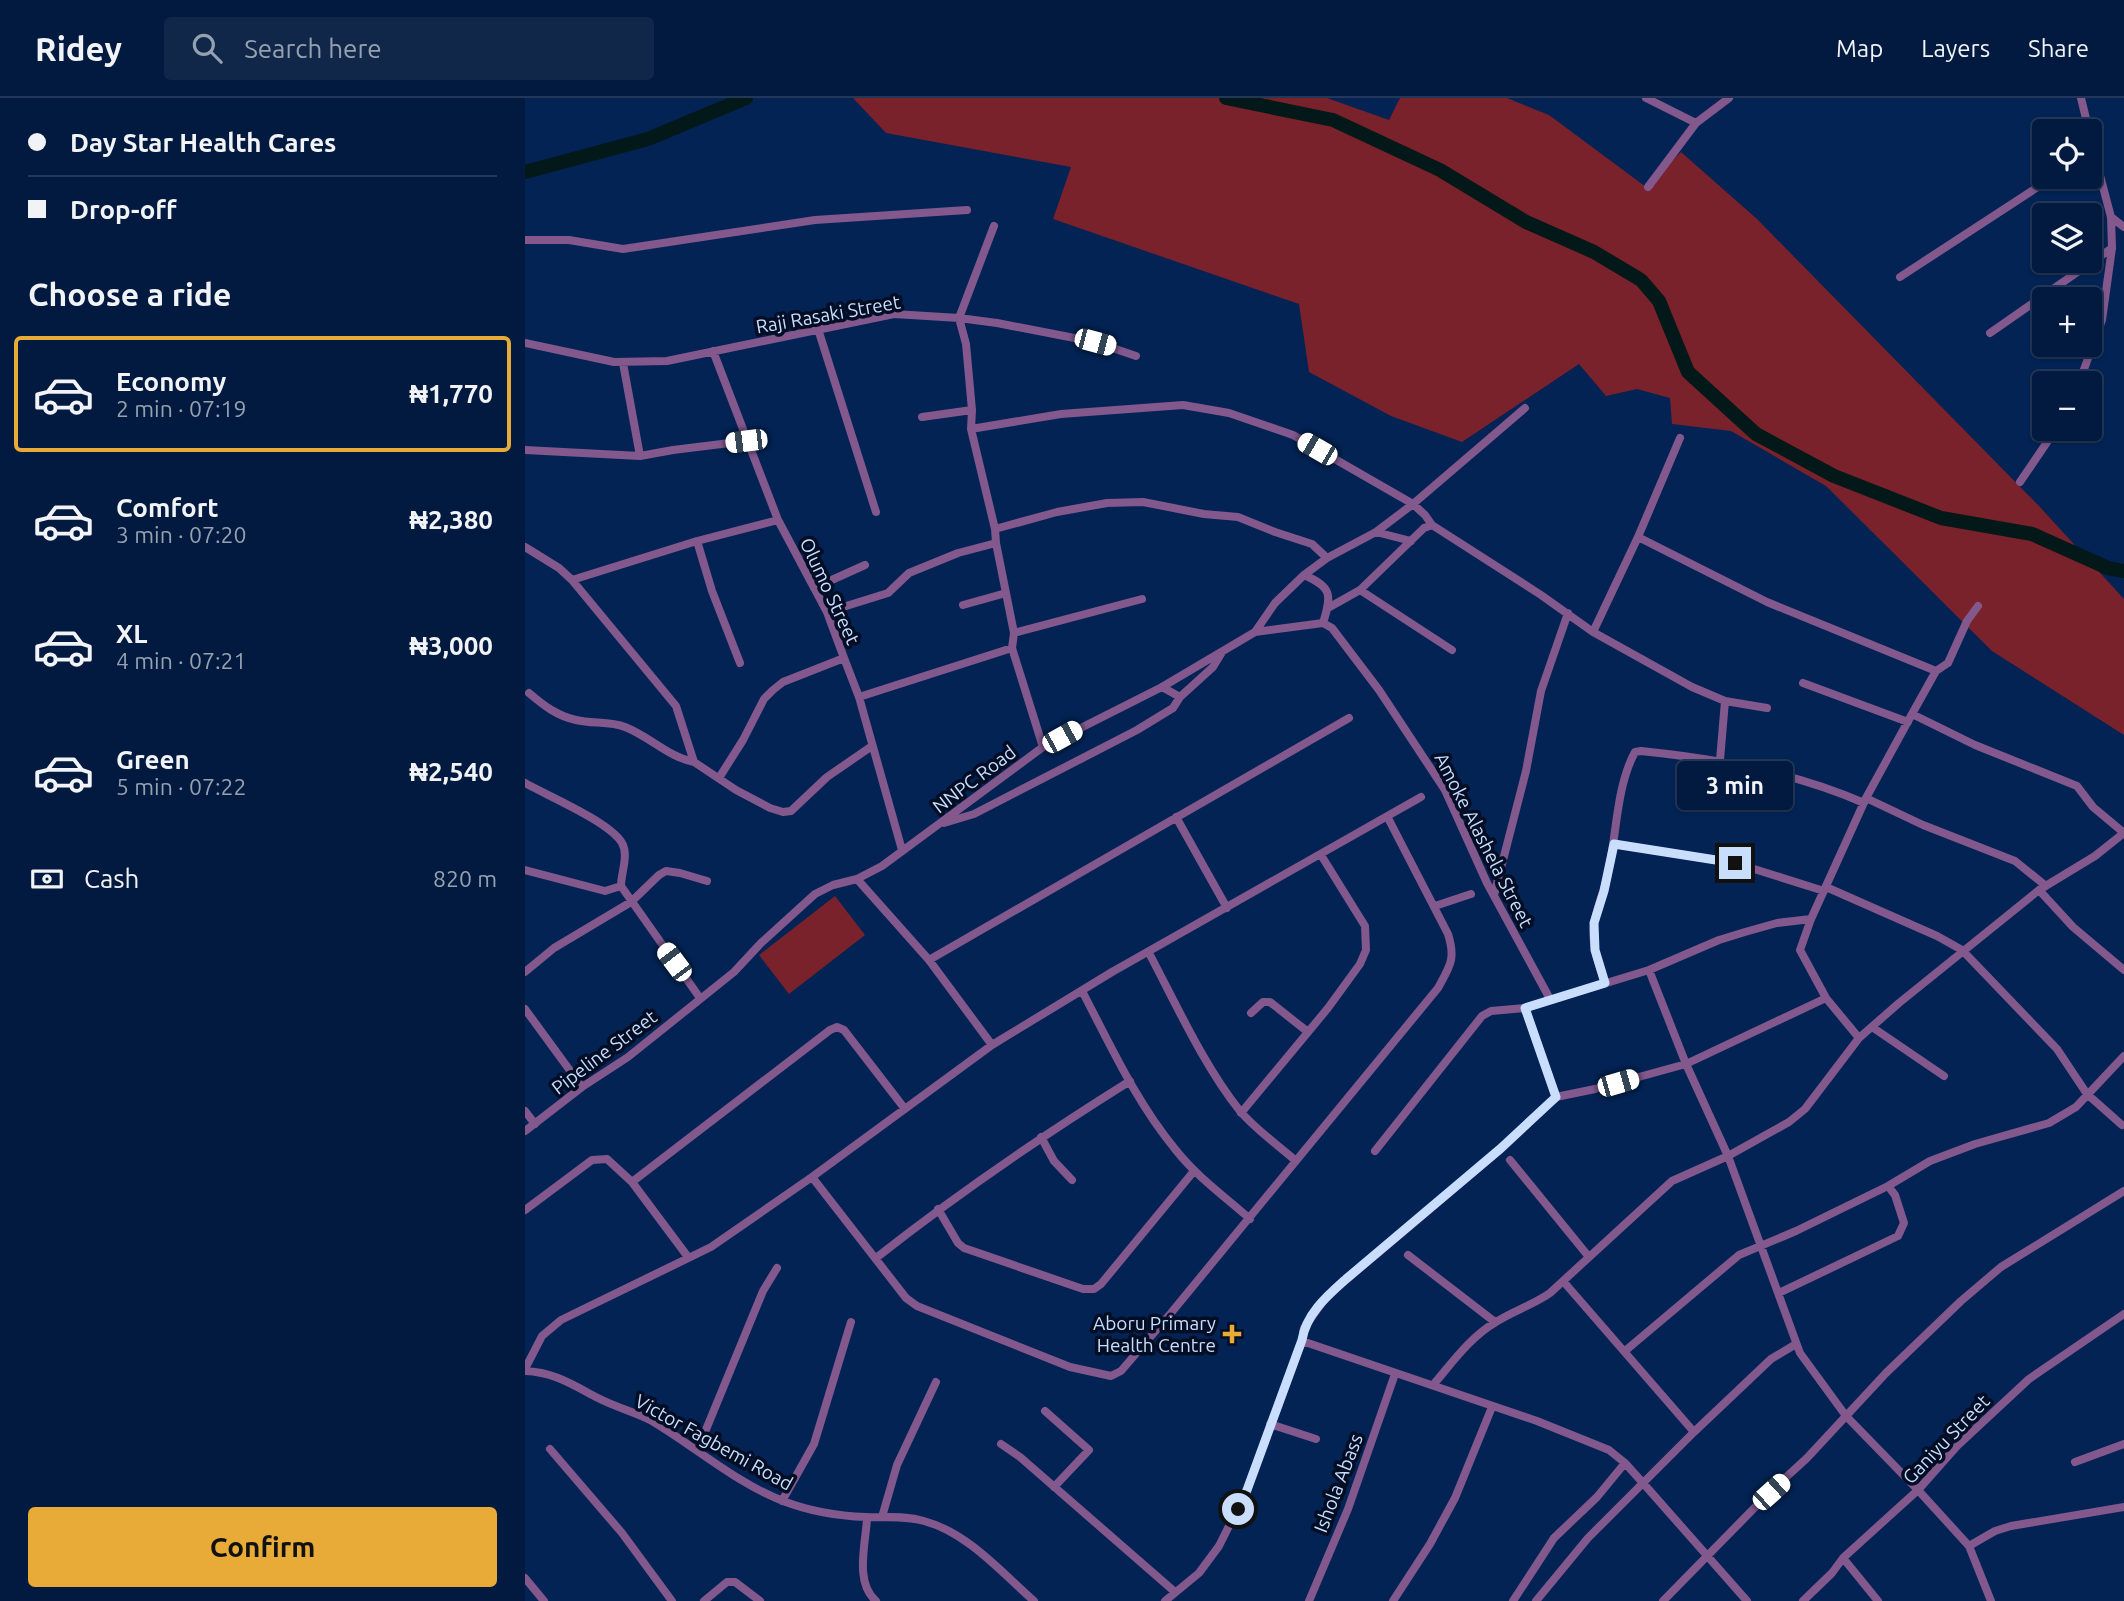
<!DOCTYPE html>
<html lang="en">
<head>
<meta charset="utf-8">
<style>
	body { margin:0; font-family:Ubuntu,sans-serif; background:#10274a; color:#f1f3f6; height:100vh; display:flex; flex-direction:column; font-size:26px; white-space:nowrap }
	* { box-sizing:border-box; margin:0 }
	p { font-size:23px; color:#96a1b0 }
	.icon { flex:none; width:38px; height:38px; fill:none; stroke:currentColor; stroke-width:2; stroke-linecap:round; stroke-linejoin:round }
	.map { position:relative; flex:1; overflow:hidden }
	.panel { display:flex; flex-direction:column; background:#021a3f; width:525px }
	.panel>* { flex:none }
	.top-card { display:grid; align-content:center; height:154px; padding:0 28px; background:#021a3f }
	.tools { position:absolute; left:1507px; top:21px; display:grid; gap:14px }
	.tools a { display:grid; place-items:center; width:70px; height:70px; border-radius:7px; background:#021a3f; box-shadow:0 2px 5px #0004,0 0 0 2px #233859; font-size:35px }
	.end { position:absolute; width:32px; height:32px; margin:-16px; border:9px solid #c9ddfd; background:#111; box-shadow:0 0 0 4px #111 }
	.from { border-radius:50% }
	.bubble { position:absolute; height:49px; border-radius:7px; background:#021a3f; box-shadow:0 2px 5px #0004,0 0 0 2px #233859; font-size:23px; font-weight:700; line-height:49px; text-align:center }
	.car { position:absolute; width:21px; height:42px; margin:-21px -10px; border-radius:9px; box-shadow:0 0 5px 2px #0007; background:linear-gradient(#fff 24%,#345 0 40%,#fff 0 76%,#345 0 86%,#fff 0) }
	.top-card b { display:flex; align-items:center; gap:24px; height:66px; font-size:26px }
	.top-card b+b { border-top:2px solid #233859 }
	.top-card i { width:18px; height:18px; background:#f1f3f6 }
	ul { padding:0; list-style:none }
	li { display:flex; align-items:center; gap:21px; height:116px; margin:0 14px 10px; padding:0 14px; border:4px solid transparent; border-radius:7px }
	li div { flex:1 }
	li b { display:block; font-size:26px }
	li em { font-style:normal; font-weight:700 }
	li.current { border-color:#e8ab37 }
	li>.icon { width:63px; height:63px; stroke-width:1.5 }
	h2 { padding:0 28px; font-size:32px; line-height:84px }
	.pay { display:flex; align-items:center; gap:18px; height:77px; padding:0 28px; font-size:26px }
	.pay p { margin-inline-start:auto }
	.button { display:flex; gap:14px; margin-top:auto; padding:14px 28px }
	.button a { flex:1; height:80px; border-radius:7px; background:#e8ab37; color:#111; font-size:28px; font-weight:700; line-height:80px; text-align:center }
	header { display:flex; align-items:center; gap:42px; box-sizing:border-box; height:98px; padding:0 35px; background:#021a3f; border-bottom:2px solid #233859 }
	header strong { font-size:33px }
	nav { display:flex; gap:38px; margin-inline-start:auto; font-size:24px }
	.search { width:490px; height:63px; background:#10274a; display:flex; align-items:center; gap:18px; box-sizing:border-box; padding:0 24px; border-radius:7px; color:#96a1b0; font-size:26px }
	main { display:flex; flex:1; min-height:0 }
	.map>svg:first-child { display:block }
	.green { fill:#79222b }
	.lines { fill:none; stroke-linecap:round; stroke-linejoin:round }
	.river { stroke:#021819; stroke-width:14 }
	.minor { stroke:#82588d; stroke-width:8 }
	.route { stroke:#c9ddfd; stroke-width:9 }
	.poi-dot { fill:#e8ab37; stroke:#030e24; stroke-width:2.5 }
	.labels { text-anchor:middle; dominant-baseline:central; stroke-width:7; stroke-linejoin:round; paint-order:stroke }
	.street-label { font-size:19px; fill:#c9ddfd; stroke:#030e24 }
	.poi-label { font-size:19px; fill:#c9ddfd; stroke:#030e24; text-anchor:end }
</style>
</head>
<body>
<header>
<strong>Ridey</strong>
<div class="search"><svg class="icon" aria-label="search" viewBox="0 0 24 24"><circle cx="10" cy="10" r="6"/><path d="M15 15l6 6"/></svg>Search here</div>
<nav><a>Map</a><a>Layers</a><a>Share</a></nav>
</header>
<main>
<section class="panel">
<div class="top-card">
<b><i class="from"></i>Day Star Health Cares</b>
<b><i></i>Drop-off</b>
</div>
<h2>Choose a ride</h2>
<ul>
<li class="current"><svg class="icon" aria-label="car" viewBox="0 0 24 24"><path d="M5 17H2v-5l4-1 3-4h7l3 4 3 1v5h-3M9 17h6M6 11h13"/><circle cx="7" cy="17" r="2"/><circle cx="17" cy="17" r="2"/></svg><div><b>Economy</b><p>2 min · 07:19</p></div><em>₦1,770</em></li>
<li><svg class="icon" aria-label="car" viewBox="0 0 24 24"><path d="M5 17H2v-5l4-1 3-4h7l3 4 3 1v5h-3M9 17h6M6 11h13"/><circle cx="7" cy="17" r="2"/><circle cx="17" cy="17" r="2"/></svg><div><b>Comfort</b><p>3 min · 07:20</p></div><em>₦2,380</em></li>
<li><svg class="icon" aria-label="car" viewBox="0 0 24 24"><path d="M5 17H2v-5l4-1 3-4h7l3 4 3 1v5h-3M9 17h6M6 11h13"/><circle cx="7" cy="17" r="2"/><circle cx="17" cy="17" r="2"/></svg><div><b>XL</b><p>4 min · 07:21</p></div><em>₦3,000</em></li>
<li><svg class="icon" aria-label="car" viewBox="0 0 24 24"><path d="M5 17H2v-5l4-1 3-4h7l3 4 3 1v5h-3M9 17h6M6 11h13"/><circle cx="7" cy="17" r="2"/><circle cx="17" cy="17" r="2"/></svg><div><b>Green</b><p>5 min · 07:22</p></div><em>₦2,540</em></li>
</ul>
<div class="pay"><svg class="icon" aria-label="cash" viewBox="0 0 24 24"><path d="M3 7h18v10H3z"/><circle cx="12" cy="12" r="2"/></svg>Cash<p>820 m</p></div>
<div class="button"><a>Confirm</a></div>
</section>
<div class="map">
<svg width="1599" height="1503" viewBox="0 0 1599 1503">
	<rect width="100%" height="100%" fill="#022354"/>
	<path class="green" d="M 328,0 L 802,0 L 864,22 L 875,0 L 982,0 L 1024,17 L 1121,89 L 1156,54 L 1232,121 L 1514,408 L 1599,501 L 1599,637 L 1467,553 L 1301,388 L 1206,333 L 1147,326 L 1145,300 L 1112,291 L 1081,298 L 1054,266 L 937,344 L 866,318 L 784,274 L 774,206 L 528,121 L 546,69 L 361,35 Z
		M 310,798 L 340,837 L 264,896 L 234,857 Z"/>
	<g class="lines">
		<path class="river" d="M 701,0 L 808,22 L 915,72 L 1001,124 L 1069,154 L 1116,182 L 1134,203 L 1163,274 L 1231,336 L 1309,378 L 1416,420 L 1507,436 L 1583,470 L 1599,473
			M 0,74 L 123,41 L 221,0"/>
		<path class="minor" d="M 1121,0 L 1171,25
			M 1556,0 L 1564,33
			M 1123,89 L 1171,25 L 1204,0
			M 1586,119 L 1599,129
			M 469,128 L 434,220 L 441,246 L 447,312 L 446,331 L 470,431 L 471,445 L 489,535 L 487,550 L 518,649
			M 0,142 L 44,142 L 98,151 L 290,122 L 442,112
			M 1375,179 L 1528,79
			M 293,231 L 351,414
			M 1465,235 L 1587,150
			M 0,245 L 89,264 L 142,263 L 369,216 L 434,220 L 472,225 L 570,244 L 611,258
			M 188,253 L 253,422 L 302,514 L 319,560 L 334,599 L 377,752
			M 98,265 L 115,358
			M 1554,285 L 1577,222 L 1587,150 L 1586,119 L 1564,36
			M 397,319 L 447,312
			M 446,331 L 536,316 L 658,307 L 704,315 L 768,337 L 888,406 L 900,417 L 907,427 L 1016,497 L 1068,534 L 1167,589 L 1200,603 L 1242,610
			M 0,352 L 115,358 L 148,352 L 221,343
			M 1495,384 L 1531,331
			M 470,431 L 532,414 L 582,405 L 618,404 L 679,416 L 713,419 L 750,434 L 787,446 L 802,460
			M 851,434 L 886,443
			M 1113,439 L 1242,504 L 1411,573
			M 172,443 L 187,493 L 215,565
			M 0,449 L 34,470 L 47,482 L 151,608 L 169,664 L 211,692 L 245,710 L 258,714 L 266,713 L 302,679 L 347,648
			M 779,477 C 807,489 807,497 798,525
			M 47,482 L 172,443 L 253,422
			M 289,490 L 340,467
			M 835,492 L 927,552
			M 438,507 L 481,495
			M 803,510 L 835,492 L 899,430 L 907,427
			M 302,514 L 363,495 L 384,475 L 433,455 L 471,445
			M 730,534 L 798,525 L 807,530 L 854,592 L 920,692 L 962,785 L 1025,901
			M 1068,534 L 1113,439 L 1155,340
			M 489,535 L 617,501
			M 1278,585 L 1383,624
			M 637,589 L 655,599
			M 4,595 C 18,607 32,618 51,622 C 67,626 85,623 100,629 C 124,638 143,659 169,664
			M 334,599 L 487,550
			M 1387,616 L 1411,573 L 1423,565 L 1442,523 L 1453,508
			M 1195,662 L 1200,603
			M 194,680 L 218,642 L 239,601 L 248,592 L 258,584 L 319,560
			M 0,685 C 23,698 85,724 97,745 C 104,757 96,775 96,788 L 175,900
			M 1341,700 L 1398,727 L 1490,763 L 1521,788
			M 651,719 L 702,810
			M 419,725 L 449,716 L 612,632 L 648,610 L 655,599 L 688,569 L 696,556
			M 1089,746 L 1210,765 L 1299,793
			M 0,772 L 80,793 L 96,788
			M 332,781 L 404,862 L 467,947
			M 1301,789 L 1412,838 L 1437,852 L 1532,951 L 1562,996 L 1597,1027
			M 1514,792 L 1548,829 L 1599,872
			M 969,797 L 1001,673 L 1016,593 L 1043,515
			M 910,808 L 946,796
			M 624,855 C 651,906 679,968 715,1013 C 731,1032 753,1047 771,1063
			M 404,862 L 824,620
			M 1124,872 L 1161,966 L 1203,1058 L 1275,1255 L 1321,1318 L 1393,1392 L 1444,1448 L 1466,1503
			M 0,874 L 29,850 L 106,804 L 134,777 L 141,773 L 155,775 L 182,783
			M 1080,885 C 1074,867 1066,847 1069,827 C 1071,810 1080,792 1083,775 C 1092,736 1091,689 1110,654 L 1116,653 C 1192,661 1269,674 1339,705
			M 557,893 C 585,946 611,1004 650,1051 C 671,1078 699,1098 725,1121
			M 1000,910 L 1031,999
			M 0,911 L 57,989
			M 726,915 L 738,904 L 745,904 L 783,934
			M 1347,929 L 1419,978
			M 1334,940 L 1301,900 L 1275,852 L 1286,821 L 1341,700 L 1387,616 L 1450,647 L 1552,688 L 1568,709 L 1599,735
			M 0,1013 L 10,1026
			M 716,1015 L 803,910 L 835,866 L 841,852 L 840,828 L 796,757
			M 0,1033 L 57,989 L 103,959 L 209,874 L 236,845 L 290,796 L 308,787 L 332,781 L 357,768 L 518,649 L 637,589 L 730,534 L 750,505 L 779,477 L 802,460 L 851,434 L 888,406 L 1000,310
			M 516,1039 L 529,1063 L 547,1082
			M 850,1053 L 957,918 L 966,913 L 1000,910 L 1124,872 L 1194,842 L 1220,834 L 1252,825 L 1286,821
			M 985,1062 L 1064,1159
			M 287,1079 L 381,1200 L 392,1208 L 545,1269 L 586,1278 L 596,1273 L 646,1215 L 913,890 C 925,868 931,861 923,836 L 863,720
			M 107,1084 L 305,932 L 312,929 L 319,932 L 380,1011
			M 413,1111 L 433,1145 L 439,1150 L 558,1191 L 569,1191 L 576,1186 L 669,1073
			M 0,1112 L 67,1062 L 82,1061 L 107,1084 L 163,1159
			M 883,1157 L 970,1224
			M 351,1160 C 432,1096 517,1038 605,983
			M 1038,1183 L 1169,1334
			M 1254,1195 L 1373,1138 L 1379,1125 L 1370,1097 L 1363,1088
			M 777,1243 L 1012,1323 L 1084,1352 L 1100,1365 L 1118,1385 L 1222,1503
			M 1100,1253 L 1214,1157 L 1271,1133 L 1363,1088 L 1405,1063 L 1450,1046 L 1524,1025 L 1551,1009 L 1599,958
			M 0,1271 L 17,1238 L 36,1222 L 186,1149 L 287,1079 L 467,947 L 587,874 L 896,699
			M 0,1273 C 29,1274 48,1287 73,1300 C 90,1309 110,1314 127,1323 C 169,1348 213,1386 258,1403 C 284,1413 313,1418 341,1419 C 360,1420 379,1417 399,1423 C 443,1435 476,1474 509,1503
			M 908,1287 C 927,1265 945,1239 971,1224 C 988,1213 1008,1207 1025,1195 L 1147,1083 L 1203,1058 L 1264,1024 L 1280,1011 L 1334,940 L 1374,905 L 1514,792 L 1570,758 L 1599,735
			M 520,1313 L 564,1352 L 529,1389
			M 745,1326 L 791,1341
			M 476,1346 L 495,1359 L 650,1494
			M 25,1351 L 97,1435 L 147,1503
			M 173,1351 L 238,1193 L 252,1170
			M 1550,1364 L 1599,1346
			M 257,1403 L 289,1346 L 326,1224
			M 357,1419 L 372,1367 L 411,1284
			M 342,1420 C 341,1445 329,1484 351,1503
			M 1444,1448 L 1470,1433 L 1486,1428 L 1599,1409
			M 1318,1460 L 1353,1503
			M 0,1480 L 19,1503
			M 179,1503 L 202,1484 L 210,1484 L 235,1503
			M 640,1503 L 674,1475 L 694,1448 L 722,1392 L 777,1243 L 779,1230 L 802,1198 L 976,1051 L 1031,999 L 1070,991 L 1161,966 L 1301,900
			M 784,1503 L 823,1411 L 870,1276
			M 868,1503 L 905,1446 L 930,1400 L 967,1309
			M 988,1503 L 1029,1440 L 1072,1399 L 1100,1365
			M 1011,1503 L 1063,1440 L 1169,1334 L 1246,1261 L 1271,1246
			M 1138,1503 L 1246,1393 L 1282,1360 L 1361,1275 L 1436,1203 L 1476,1169 L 1599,1093
			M 1278,1503 L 1307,1475 L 1318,1460 L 1393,1392 L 1432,1348 L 1504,1281 L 1599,1216"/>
	</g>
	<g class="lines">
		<path class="route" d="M 713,1411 L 722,1392 L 777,1242 C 781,1216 802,1198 821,1181 L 975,1051 L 1031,999 L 1000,910 L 1080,885 L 1070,852 L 1069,825 L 1079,793 L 1089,746 L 1210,765"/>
	</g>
	<path class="poi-dot" d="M703.5 1225.5h7v7h7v7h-7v7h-7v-7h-7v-7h7z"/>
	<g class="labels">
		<g class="street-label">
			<text transform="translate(303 216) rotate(-10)">Raji Rasaki Street</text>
			<text transform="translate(305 493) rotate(65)">Olumo Street</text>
			<text transform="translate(449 681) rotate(-37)">NNPC Road</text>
			<text transform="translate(959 742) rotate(63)">Amoke Alashela Street</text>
			<text transform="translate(79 954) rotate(-37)">Pipeline Street</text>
			<text transform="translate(1421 1341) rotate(-46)">Ganiyu Street</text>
			<text transform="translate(189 1344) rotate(29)">Victor Fagbemi Road</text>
			<text transform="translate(813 1385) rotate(-69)">Ishola Abass</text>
		</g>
		<g class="poi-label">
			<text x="691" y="1225">Aboru Primary<tspan x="691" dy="22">Health Centre</tspan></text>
		</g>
	</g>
</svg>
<div class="tools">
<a><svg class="icon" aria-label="locate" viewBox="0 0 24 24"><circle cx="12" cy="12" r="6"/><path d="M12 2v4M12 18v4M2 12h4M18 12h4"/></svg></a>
<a><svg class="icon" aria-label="layers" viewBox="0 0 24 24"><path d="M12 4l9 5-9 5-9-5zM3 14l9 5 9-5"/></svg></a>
<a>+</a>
<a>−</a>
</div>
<i class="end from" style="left:713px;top:1411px"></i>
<i class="end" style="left:1210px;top:765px"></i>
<div class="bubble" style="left:1152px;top:663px;width:116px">3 min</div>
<i class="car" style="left:570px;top:244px;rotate:105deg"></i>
<i class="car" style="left:221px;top:343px;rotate:263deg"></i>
<i class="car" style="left:792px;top:351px;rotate:300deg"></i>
<i class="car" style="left:537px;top:639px;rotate:61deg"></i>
<i class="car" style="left:149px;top:864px;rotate:323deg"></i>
<i class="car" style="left:1093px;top:985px;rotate:74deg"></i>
<i class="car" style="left:1246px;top:1394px;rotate:48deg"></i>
</div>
</main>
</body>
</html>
